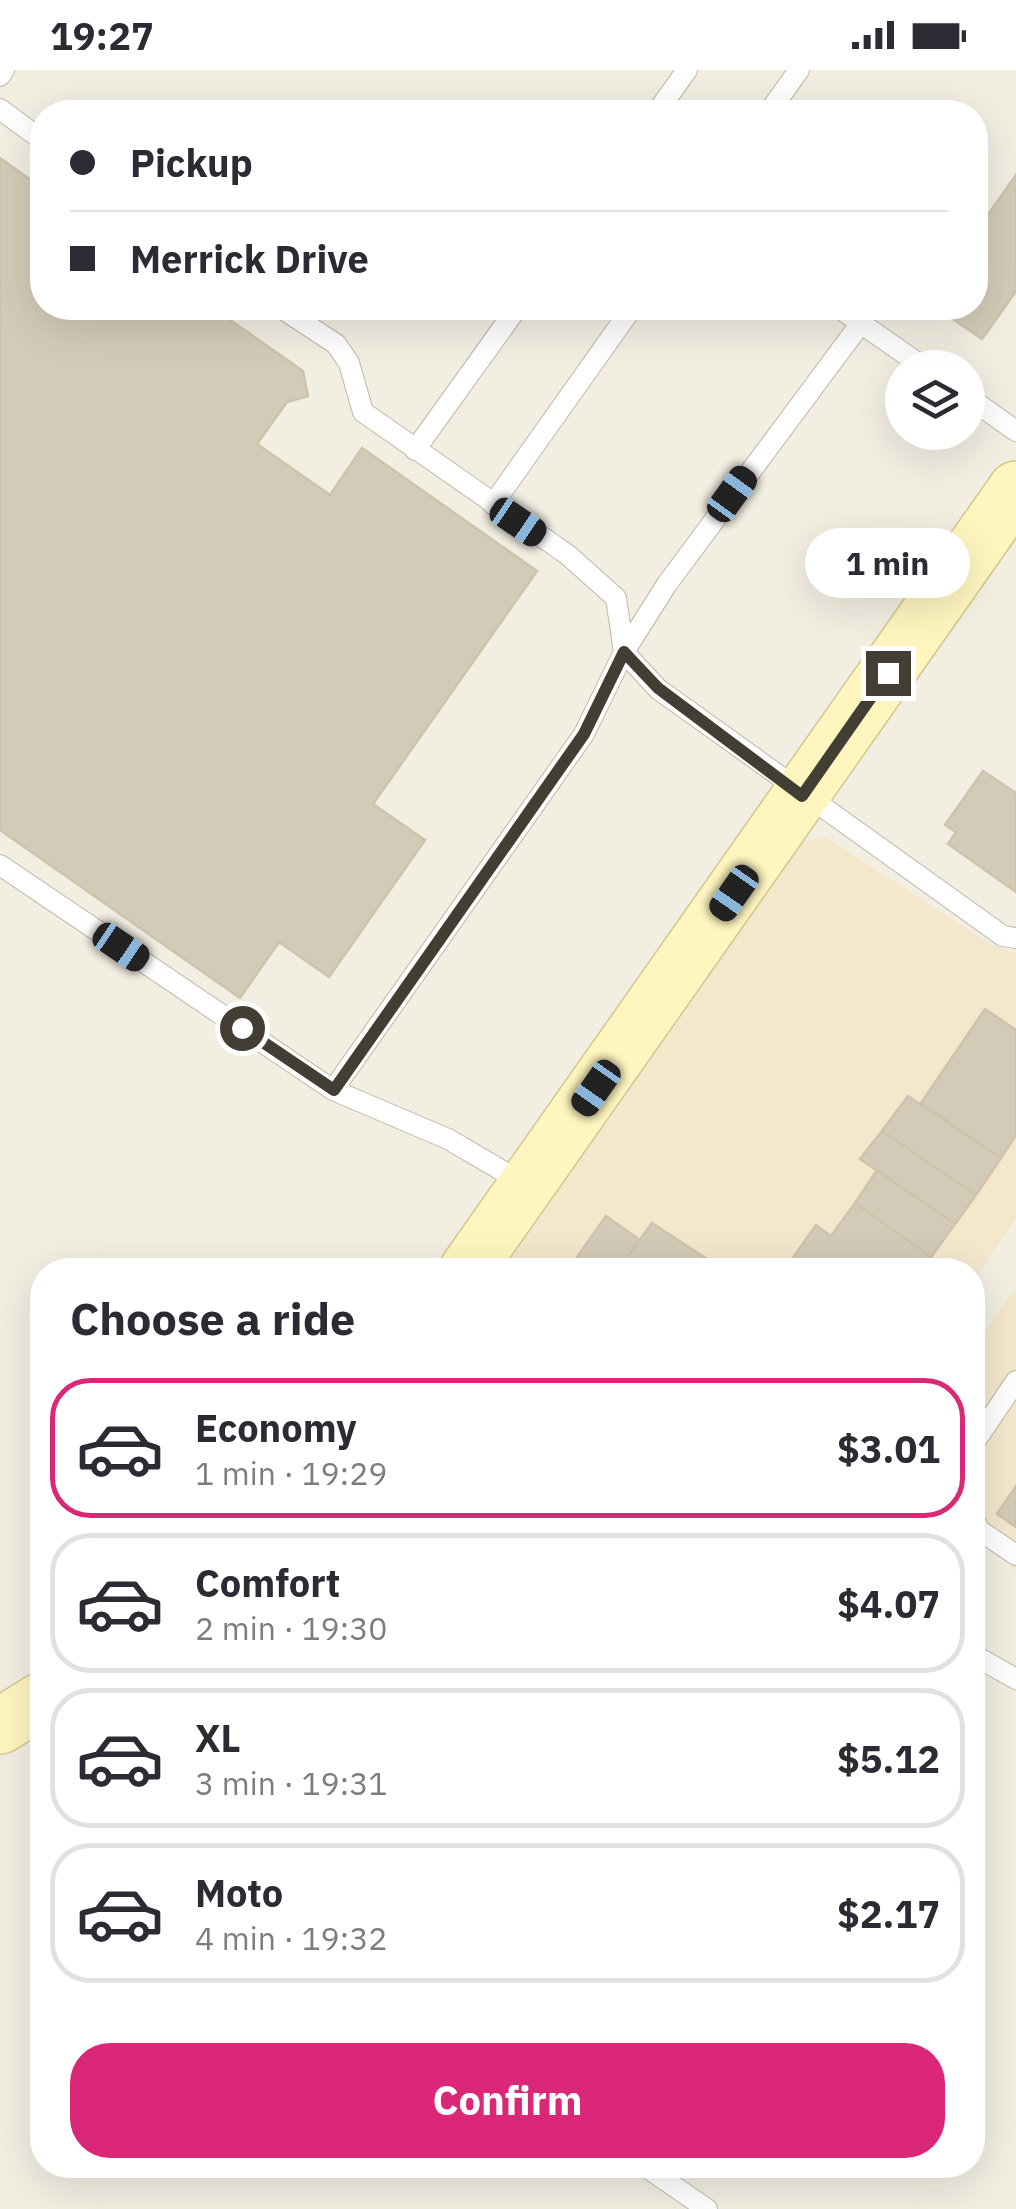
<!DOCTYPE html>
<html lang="en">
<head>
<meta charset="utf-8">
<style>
	body { margin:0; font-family:"IBM Plex Sans",sans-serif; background:#f2f2f3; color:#2b2b33; height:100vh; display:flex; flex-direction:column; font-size:38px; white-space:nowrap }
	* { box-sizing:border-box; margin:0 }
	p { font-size:32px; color:#7c7c81 }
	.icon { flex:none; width:55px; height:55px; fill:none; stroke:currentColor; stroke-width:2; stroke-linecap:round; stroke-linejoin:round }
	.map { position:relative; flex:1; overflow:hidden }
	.sheet { position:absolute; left:30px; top:1188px; width:955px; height:920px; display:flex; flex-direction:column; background:#fff; border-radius:40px; box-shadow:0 10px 40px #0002 }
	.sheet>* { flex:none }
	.guide { position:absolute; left:30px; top:30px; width:958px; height:220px; border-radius:40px; box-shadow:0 10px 40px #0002; display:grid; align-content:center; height:220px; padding:0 40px; background:#fff }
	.controls { position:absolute; left:885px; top:280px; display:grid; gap:20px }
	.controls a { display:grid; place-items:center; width:100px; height:100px; border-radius:50%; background:#fff; box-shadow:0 10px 40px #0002; font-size:50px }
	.end { position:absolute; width:45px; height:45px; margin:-22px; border:12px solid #433e33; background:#fff; box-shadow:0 0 0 5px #fff }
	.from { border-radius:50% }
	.bubble { position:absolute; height:70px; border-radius:35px; background:#fff; box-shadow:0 10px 40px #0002; font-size:32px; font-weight:700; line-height:70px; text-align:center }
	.car { position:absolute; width:30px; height:60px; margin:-30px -15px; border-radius:12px; box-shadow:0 0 8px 2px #0007; background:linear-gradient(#222 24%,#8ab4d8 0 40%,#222 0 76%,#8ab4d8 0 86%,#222 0) }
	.guide b { display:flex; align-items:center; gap:35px; height:95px; font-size:38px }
	.guide b+b { border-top:2px solid #e1e1e2 }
	.guide i { width:25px; height:25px; background:#2b2b33 }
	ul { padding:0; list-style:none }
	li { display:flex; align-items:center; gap:30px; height:140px; margin:0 20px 15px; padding:0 20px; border:5px solid #e1e1e2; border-radius:40px }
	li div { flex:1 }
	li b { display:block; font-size:38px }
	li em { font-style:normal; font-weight:700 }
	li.on { border-color:#db2777 }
	li>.icon { width:90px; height:90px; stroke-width:1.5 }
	h2 { padding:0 40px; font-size:45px; line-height:120px }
	.primary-button { display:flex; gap:20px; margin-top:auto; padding:20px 40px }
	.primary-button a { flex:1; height:115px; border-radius:40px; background:#db2777; color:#fff; font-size:40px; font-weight:700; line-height:115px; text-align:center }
	.status { display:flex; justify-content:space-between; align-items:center; height:70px; padding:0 50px; background:#fff; direction:ltr }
	.status svg { height:28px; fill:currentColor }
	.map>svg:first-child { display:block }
	.commercial { fill:#f5e7cc }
	.building { fill:#d3cbb7; stroke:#cec3ab; stroke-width:2.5 }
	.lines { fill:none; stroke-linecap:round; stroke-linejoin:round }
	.lane-casing { stroke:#bdb7a5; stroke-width:22 }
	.secondary-casing { stroke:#d3c790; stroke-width:58 }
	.lane { stroke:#fff; stroke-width:20 }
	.secondary { stroke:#fff5bf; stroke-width:55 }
	.route { stroke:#433e33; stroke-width:12 }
</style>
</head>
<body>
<div class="status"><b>19:27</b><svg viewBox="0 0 49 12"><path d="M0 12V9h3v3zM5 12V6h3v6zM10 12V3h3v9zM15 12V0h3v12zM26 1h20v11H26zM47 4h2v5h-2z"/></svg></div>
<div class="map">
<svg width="1016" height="2139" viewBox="0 0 1016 2139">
	<rect width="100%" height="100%" fill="#f2eee2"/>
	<path class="commercial" d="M 826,767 L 993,876 L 1016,882 L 1016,1149 L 973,1211 L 972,1200 L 499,1200 L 800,772 Z
		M 1016,1217 L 1016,1499 L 973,1468 L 973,1279 Z"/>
	<path class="building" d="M 0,88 L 42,118 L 42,238 L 213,238 L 303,301 L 308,326 L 287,332 L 257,374 L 330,425 L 362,378 L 537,501 L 373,734 L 425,770 L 329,907 L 279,872 L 240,928 L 0,760 Z
		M 1016,105 L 1016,221 L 982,269 L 937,238 L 975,238 L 975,163 Z
		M 983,701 L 1016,723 L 1016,822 L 948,774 L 956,762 L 945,755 Z
		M 985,939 L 1016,960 L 1016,1065 L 1001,1088 L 921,1033 Z
		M 908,1026 L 1001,1088 L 976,1125 L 882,1061 Z
		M 882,1061 L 976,1125 L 955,1154 L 860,1089 Z
		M 877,1100 L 955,1154 L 931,1187 L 855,1133 Z
		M 855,1133 L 931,1187 L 922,1200 L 808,1200 L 792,1189 L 816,1155 L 831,1166 Z
		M 606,1146 L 640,1170 L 618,1200 L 568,1200 Z
		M 652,1153 L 716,1195 L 713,1200 L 618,1200 Z
		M 1016,1416 L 1016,1457 L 997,1444 Z"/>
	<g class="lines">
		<g class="lane-casing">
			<path id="lane" d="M 0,6 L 4,0
				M 0,39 L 42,70
				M 657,42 L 687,0
				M 769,42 L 799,0
				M 281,238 L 336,274 L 349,293 L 363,342 L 568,485 L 616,528 L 624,582 L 658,619 L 1003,866 L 1016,868
				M 839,238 L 925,298
				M 968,327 L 1016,361
				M 415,380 L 517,238
				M 493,434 L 632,238
				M 0,795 L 333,1020 L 448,1069 L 525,1114
				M 333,1020 L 584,664 L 624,582 L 667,514 L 861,253
				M 972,1376 L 1016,1311
				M 972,1445 L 979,1460 L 1016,1485
				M 972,1584 L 1016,1609
				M 643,2095 L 707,2139"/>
		</g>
		<g class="secondary-casing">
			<path id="secondary" d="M 467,1200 L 1016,419
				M 0,1656 L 42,1630"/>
		</g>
		<use href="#lane" class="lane"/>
		<use href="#secondary" class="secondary"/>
	</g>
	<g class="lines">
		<path class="route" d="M 242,958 L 334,1020 L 584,664 L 624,582 L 658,618 L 802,726 L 888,603"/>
	</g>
</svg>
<div class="controls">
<a><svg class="icon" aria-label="layers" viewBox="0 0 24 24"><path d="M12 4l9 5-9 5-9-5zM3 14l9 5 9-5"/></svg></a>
</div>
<i class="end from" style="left:242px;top:958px"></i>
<i class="end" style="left:888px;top:603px"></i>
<div class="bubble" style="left:805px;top:458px;width:165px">1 min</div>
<i class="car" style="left:732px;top:424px;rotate:36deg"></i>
<i class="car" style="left:518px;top:452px;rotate:124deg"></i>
<i class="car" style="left:734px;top:823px;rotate:215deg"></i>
<i class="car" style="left:121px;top:877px;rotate:124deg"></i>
<i class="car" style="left:596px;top:1018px;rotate:215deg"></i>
<div class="guide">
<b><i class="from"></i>Pickup</b>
<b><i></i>Merrick Drive</b>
</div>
<section class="sheet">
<h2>Choose a ride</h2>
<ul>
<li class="on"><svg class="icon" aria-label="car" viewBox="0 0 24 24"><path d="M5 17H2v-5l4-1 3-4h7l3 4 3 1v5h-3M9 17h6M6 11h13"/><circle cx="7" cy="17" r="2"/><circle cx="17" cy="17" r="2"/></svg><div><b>Economy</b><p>1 min · 19:29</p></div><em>$3.01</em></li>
<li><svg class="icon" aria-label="car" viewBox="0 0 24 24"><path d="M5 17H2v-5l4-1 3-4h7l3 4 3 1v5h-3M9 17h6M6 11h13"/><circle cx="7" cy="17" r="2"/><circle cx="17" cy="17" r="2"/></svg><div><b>Comfort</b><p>2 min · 19:30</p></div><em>$4.07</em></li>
<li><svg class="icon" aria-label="car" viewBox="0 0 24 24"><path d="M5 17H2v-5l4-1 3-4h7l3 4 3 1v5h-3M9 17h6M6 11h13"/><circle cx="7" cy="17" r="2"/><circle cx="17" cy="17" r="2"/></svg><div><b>XL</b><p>3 min · 19:31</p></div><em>$5.12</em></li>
<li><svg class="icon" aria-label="car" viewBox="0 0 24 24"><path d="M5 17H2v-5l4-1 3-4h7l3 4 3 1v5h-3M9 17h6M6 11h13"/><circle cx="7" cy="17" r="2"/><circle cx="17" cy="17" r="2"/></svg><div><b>Moto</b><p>4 min · 19:32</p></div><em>$2.17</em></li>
</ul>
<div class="primary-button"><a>Confirm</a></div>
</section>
</div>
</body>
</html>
